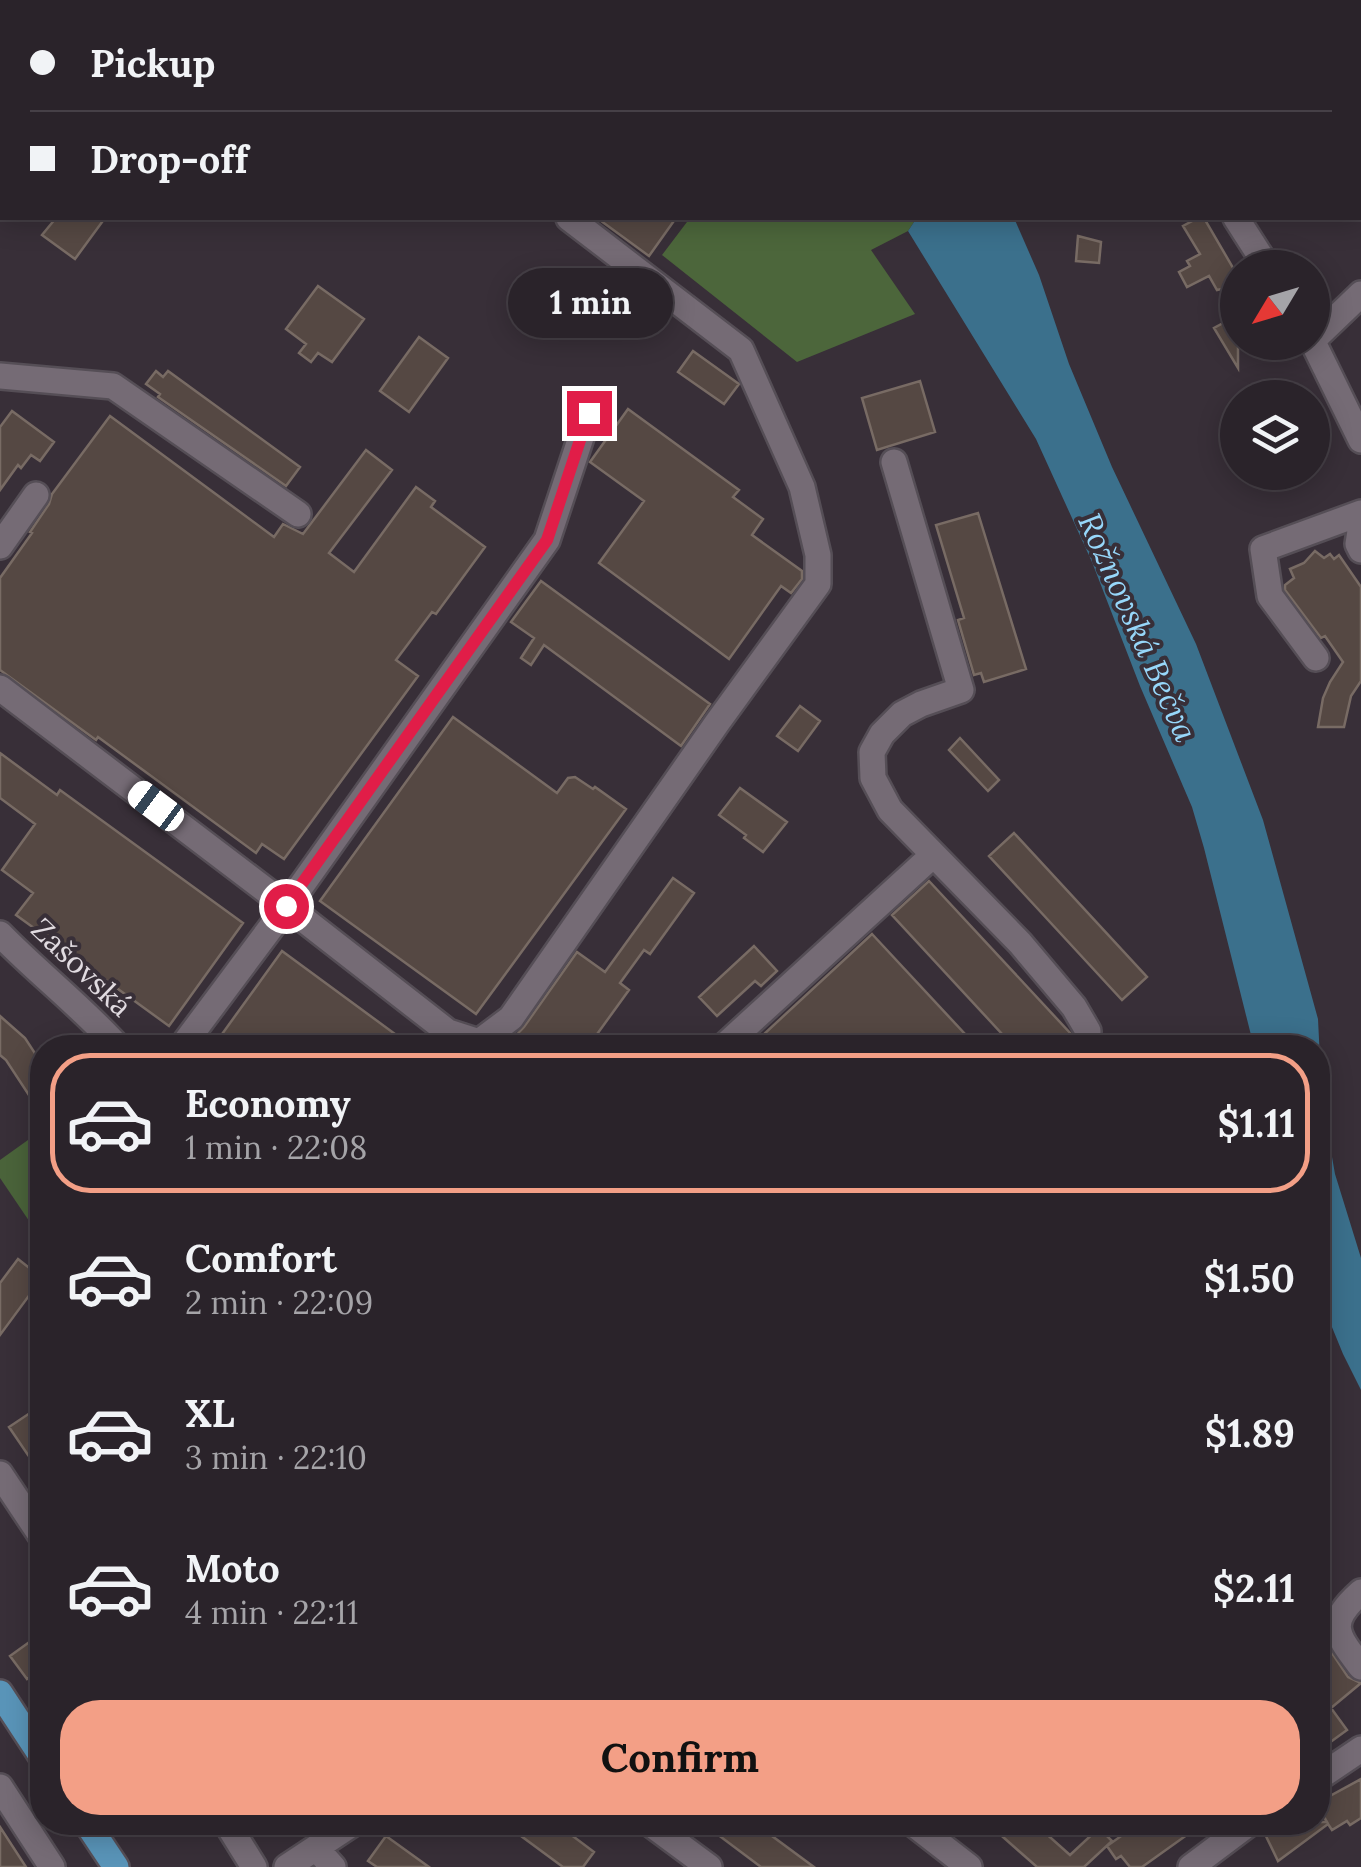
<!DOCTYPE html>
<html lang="en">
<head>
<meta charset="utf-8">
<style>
	body { margin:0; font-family:Lora,serif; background:#322b32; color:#f1f3f6; height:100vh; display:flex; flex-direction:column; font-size:38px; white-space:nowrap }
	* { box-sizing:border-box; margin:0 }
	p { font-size:32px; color:#a5a4a8 }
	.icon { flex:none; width:55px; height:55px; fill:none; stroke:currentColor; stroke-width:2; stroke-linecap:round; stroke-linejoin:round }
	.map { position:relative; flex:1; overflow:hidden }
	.sheet { position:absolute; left:30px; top:1035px; width:1300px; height:800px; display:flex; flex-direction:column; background:#2a232a; border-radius:40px; box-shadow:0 5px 25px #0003,0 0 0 2px #464047 }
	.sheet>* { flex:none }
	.hud { position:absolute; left:0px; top:0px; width:1362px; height:220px; box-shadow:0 5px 25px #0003,0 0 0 2px #464047; display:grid; align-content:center; height:220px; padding:0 30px; background:#2a232a }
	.needle { width:65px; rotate:232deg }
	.controls { position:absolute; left:1220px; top:250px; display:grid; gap:20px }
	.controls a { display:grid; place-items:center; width:110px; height:110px; border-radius:50%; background:#2a232a; box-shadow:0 5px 25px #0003,0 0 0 2px #464047; font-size:50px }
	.end { position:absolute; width:45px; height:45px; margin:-22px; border:12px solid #e11d48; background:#fff; box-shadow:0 0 0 5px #fff }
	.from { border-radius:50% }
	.bubble { position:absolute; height:70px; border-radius:35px; background:#2a232a; box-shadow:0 5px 25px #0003,0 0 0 2px #464047; font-size:32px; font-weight:800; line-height:70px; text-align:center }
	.car { position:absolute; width:30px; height:60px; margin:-30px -15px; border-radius:12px; box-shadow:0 0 8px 2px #0007; background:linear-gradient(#fff 24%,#345 0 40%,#fff 0 76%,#345 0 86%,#fff 0) }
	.hud b { display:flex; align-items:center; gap:35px; height:95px; font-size:38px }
	.hud b+b { border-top:2px solid #464047 }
	.hud i { width:25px; height:25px; background:#f1f3f6 }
	ul { padding:18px 0 0; list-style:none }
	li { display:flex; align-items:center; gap:30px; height:140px; margin:0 20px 15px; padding:0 10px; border:5px solid transparent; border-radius:40px }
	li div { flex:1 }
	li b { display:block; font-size:38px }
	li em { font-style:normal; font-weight:800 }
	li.active { border-color:#f39f86 }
	li>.icon { width:90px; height:90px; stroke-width:1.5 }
	.primary-button { display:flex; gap:20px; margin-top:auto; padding:20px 30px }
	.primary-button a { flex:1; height:115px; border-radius:40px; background:#f39f86; color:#111; font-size:40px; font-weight:800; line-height:115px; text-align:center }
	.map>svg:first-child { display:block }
	.green { fill:#4a633a }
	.forest { fill:#4c663b }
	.water { fill:#3b708c }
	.building { fill:#554843; stroke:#786b64; stroke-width:2.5 }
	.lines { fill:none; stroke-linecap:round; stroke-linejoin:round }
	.minor-casing { stroke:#554e56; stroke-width:30 }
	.major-casing { stroke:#554e56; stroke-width:30 }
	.minor { stroke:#756b75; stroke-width:25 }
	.major { stroke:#5994b8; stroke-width:25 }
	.route { stroke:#e11d48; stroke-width:12 }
	.labels { text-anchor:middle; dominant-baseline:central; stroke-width:8; stroke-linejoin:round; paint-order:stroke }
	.street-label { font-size:30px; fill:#e1dbe1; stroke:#382f38 }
	.water-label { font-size:32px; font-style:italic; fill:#97d7fa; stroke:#382f38 }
</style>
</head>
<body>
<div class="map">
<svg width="1361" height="1867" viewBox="0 0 1361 1867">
	<rect width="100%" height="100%" fill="#382f38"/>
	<path class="green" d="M 28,1140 L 42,1161 L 42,1240 L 0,1178 L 0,1160 Z"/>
	<path class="forest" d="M 690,218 L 912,218 L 914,222 L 908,231 L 871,250 L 915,314 L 797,362 L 662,255 Z"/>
	<path class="water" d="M 912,218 L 1014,218 L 1039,275 L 1069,364 L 1112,467 L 1196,644 L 1263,820 L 1318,1019 L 1322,1100 L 1335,1174 L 1361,1258 L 1361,1390 L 1343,1354 L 1318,1293 L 1318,1048 L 1254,1047 L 1204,848 L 1192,807 L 1140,686 L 1092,562 L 1036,439 L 908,231 L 914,222 Z"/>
	<path class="building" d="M 56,218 L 105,218 L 75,259 L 42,235 Z
		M 597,218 L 676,218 L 649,256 Z
		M 1198,218 L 1204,218 L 1236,273 L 1229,277 L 1226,288 L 1217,290 L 1209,276 L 1187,287 L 1179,272 L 1190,266 L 1187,261 L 1200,254 L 1183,226 Z
		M 1078,236 L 1101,242 L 1099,263 L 1076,261 Z
		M 318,286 L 364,319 L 332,362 L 318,353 L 311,362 L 299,353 L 306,344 L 286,329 Z
		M 1238,315 L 1238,368 L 1214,328 Z
		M 419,337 L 448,358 L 409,412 L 380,391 Z
		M 693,351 L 739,384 L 724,404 L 678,372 Z
		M 156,371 L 163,377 L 168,371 L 300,467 L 286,486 L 158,397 L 160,394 L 146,384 Z
		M 920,381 L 935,432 L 877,450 L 862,398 Z
		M 628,409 L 739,490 L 733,497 L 763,519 L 752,535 L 802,571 L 802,579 L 791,593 L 781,586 L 729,659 L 599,563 L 644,501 L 590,462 Z
		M 12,411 L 54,442 L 40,461 L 31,455 L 21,468 L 18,465 L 0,490 L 0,427 Z
		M 110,416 L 274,537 L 283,524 L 303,534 L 366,450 L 392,470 L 329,553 L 354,572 L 416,487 L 435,501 L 431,507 L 485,547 L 436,614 L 432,612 L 396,660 L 418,676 L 284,859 L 262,844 L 256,853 L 98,737 L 96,740 L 0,670 L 0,578 L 32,533 L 30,532 L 49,504 L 52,494 Z
		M 978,513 L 1026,669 L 984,682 L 981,673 L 974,675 L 958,620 L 964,618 L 936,525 Z
		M 1315,551 L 1324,558 L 1330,554 L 1334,559 L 1339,555 L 1361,587 L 1361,681 L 1351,696 L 1344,727 L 1318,727 L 1323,698 L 1330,682 L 1343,662 L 1325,636 L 1321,638 L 1285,590 L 1285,585 L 1294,578 L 1290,569 L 1304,563 Z
		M 541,581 L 710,704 L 681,746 L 544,645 L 531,665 L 521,658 L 534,638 L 511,622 Z
		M 800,706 L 820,721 L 798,751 L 777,736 Z
		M 453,717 L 557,793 L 568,778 L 575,777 L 593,789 L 595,787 L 626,809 L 476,1014 L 320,901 Z
		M 960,738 L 999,780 L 988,791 L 949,750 Z
		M 0,753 L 57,795 L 60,790 L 243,923 L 169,1026 L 16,915 L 33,893 L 2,870 L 35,824 L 0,798 Z
		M 740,788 L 787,822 L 763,852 L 744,838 L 746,835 L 719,815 Z
		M 1014,833 L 1147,977 L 1122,1000 L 989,856 Z
		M 673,878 L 694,893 L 650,954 L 644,950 L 620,983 L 629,990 L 587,1048 L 504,1048 L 524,1027 L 577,952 L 605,972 Z
		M 929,881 L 1071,1034 L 1071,1048 L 1015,1048 L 892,915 Z
		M 872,934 L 978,1048 L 749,1048 Z
		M 754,946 L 777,971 L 761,986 L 755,981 L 717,1016 L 699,997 Z
		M 282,951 L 414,1048 L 212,1048 Z
		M 0,1016 L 25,1038 L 42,1064 L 42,1115 L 6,1060 L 0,1055 Z
		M 18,1259 L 42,1278 L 0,1335 L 0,1283 Z
		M 42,1405 L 42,1445 L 28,1455 L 9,1427 Z
		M 42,1633 L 42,1669 L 27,1679 L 10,1656 Z
		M 1330,1650 L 1348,1677 L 1361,1683 L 1331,1708 L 1347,1730 L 1318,1751 L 1318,1662 Z
		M 1361,1779 L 1361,1818 L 1350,1825 L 1347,1821 L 1332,1830 L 1328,1824 L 1278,1861 L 1264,1832 L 1276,1822 L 1327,1822 L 1320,1810 L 1330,1796 Z
		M 502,1822 L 554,1822 L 594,1852 L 583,1867 L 563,1867 Z
		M 701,1822 L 753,1822 L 814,1867 L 761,1867 Z
		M 986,1822 L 1033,1822 L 1070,1855 L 1099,1828 L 1112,1841 L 1084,1867 L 1037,1867 Z
		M 1141,1822 L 1205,1822 L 1142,1867 L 1130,1867 L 1121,1856 L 1116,1859 L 1107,1846 Z
		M 0,1827 L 26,1867 L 0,1867 Z
		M 386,1836 L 429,1867 L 377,1867 L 368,1861 Z"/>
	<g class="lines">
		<g class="minor-casing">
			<path id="minor" d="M 494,0 L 498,2
				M 1098,0 L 1099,2
				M 1250,0 L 1253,2
				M 181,2 L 182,0
				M 1360,36 L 1361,35
				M 0,68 L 2,70
				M 1360,111 L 1361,112
				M 1236,218 L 1268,268
				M 1312,340 L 1361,440
				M 1313,340 L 1361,294
				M 0,376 L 113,386 L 298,514
				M 894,462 L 961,690 L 921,704 L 902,714 L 882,734 L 872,752 L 873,778 L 890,810 L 1020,943 L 1074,1007 L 1088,1031 L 1087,1048
				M 1361,525 L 1358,544 L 1361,550
				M 0,546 L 36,495
				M 1316,658 L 1270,596 L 1263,549 L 1361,513
				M 0,688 L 280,901 L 448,1032 L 479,1042 L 511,1018 L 717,723 L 818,584 L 818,555 L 802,487 L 741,350 L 569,218
				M 0,934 C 38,973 82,1007 119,1048
				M 181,1048 L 287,906 L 547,540 L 589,413
				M 722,1048 L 932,856
				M 0,1474 L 42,1537
				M 1361,1592 C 1326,1623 1336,1634 1361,1667
				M 1318,1778 L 1361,1749
				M 0,1787 L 52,1867
				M 226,1822 L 254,1867
				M 648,1822 L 709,1867
				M 911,1822 L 969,1867
				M 316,1848 L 333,1867
				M 287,1867 L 355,1822
				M 1191,1867 L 1251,1822"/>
		</g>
		<g class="major-casing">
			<path id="major" d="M 0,1693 L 42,1757
				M 86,1822 L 116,1867"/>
		</g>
		<use href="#minor" class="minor"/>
		<use href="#major" class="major"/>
	</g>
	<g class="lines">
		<path class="route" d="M 286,906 L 547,540 L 589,413"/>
	</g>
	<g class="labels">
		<g class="street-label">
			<text transform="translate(82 967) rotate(44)">Zašovská</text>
		</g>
		<g class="water-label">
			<text transform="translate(1138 627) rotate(66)">Rožnovská Bečva</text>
		</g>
	</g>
</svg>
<div class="controls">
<a><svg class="needle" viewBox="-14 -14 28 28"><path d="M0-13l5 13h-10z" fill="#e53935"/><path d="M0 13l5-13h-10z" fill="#a5a4a8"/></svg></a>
<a><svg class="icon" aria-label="layers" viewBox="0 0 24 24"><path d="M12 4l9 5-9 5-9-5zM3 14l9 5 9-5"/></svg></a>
</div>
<i class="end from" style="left:286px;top:906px"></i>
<i class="end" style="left:589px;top:413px"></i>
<div class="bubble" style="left:508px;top:268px;width:165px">1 min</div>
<i class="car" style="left:156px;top:806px;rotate:307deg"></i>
<div class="hud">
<b><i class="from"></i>Pickup</b>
<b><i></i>Drop-off</b>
</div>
<section class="sheet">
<ul>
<li class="active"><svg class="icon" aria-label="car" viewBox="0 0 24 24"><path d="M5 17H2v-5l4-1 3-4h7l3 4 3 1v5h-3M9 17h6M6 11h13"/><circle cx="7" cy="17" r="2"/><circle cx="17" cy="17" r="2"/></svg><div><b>Economy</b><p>1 min · 22:08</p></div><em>$1.11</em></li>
<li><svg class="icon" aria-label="car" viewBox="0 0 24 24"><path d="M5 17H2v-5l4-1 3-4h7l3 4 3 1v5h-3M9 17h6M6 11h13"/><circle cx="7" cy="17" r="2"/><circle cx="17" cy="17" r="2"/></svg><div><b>Comfort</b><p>2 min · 22:09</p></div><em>$1.50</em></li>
<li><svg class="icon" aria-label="car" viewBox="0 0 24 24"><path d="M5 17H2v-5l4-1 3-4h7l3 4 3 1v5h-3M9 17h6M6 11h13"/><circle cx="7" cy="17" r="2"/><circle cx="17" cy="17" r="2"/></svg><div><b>XL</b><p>3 min · 22:10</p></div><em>$1.89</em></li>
<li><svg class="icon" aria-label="car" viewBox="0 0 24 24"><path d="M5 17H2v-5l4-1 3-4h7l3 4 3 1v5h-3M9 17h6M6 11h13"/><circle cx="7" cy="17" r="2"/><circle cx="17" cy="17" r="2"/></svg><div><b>Moto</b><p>4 min · 22:11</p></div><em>$2.11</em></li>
</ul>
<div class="primary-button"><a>Confirm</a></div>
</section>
</div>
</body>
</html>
